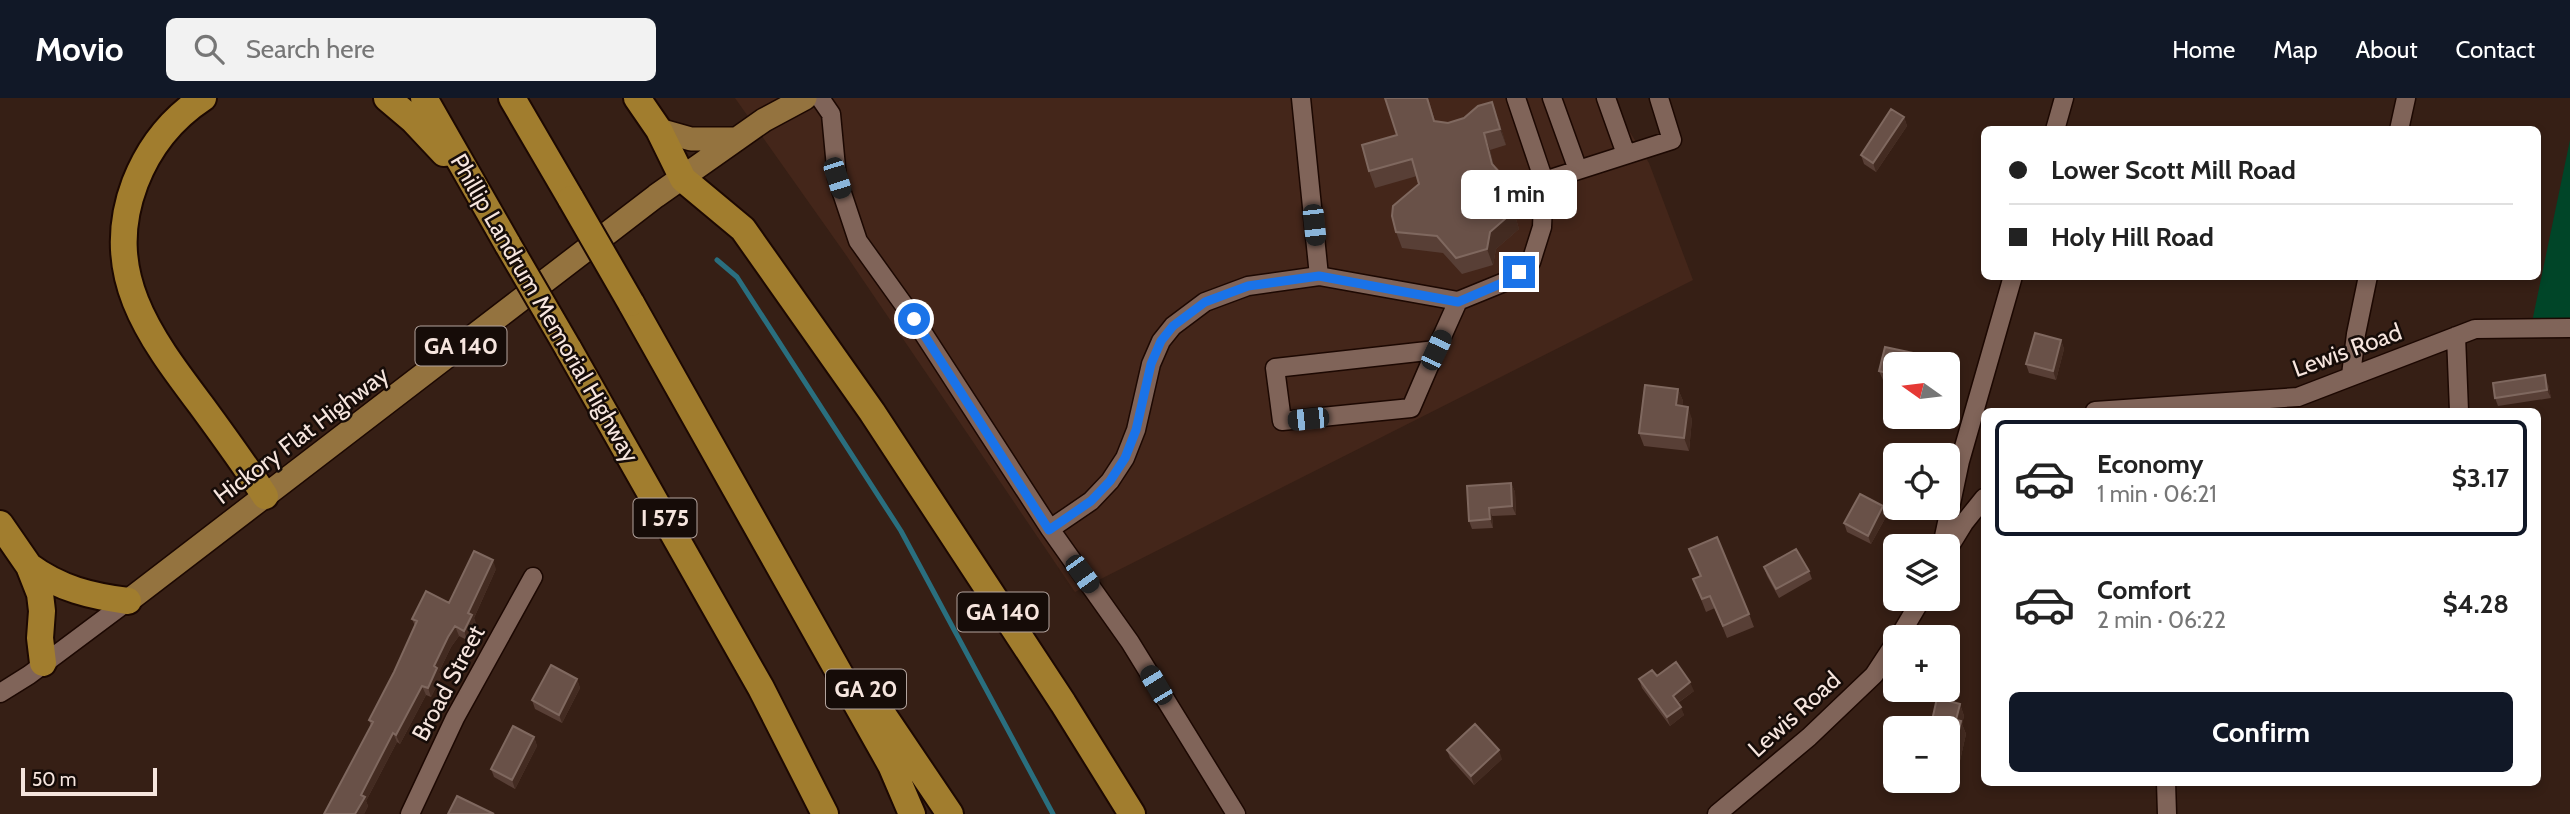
<!DOCTYPE html>
<html lang="en">
<head>
<meta charset="utf-8">
<style>
	body { margin:0; font-family:Cabin,sans-serif; background:#f2f2f2; color:#222; height:100vh; display:flex; flex-direction:column; font-size:26px; white-space:nowrap }
	* { box-sizing:border-box; margin:0 }
	p { font-size:23px; color:#767676 }
	.icon { flex:none; width:38px; height:38px; fill:none; stroke:currentColor; stroke-width:2; stroke-linecap:round; stroke-linejoin:round }
	.map { position:relative; flex:1; overflow:hidden }
	.drawer { position:absolute; left:1981px; top:310px; width:560px; height:378px; display:flex; flex-direction:column; background:#fff; border-radius:10px; box-shadow:0 4px 10px #0003 }
	.drawer>* { flex:none }
	.top-card { position:absolute; left:1981px; top:28px; width:560px; height:154px; border-radius:10px; box-shadow:0 4px 10px #0003; display:grid; align-content:center; height:154px; padding:0 28px; background:#fff }
	.needle { width:46px; rotate:284deg }
	.tools { position:absolute; left:1883px; top:254px; display:grid; gap:14px }
	.tools a { display:grid; place-items:center; width:77px; height:77px; border-radius:10px; background:#fff; box-shadow:0 4px 10px #0003; font-size:35px }
	.scale { position:absolute; left:21px; bottom:18px; width:136px; box-sizing:border-box; padding-left:7px; border:4px solid #f6e5de; border-top:0; font-size:19px; line-height:24px; white-space:nowrap; color:#f6e5de; -webkit-text-stroke:5px #160c08; paint-order:stroke }
	.end { position:absolute; width:32px; height:32px; margin:-16px; border:9px solid #1a73e8; background:#fff; box-shadow:0 0 0 4px #fff }
	.from { border-radius:50% }
	.bubble { position:absolute; height:49px; border-radius:10px; background:#fff; box-shadow:0 4px 10px #0003; font-size:23px; font-weight:700; line-height:49px; text-align:center }
	.car { position:absolute; width:21px; height:42px; margin:-21px -10px; border-radius:9px; box-shadow:0 0 5px 2px #0007; background:linear-gradient(#222 24%,#8ab4d8 0 40%,#222 0 76%,#8ab4d8 0 86%,#222 0) }
	.top-card b { display:flex; align-items:center; gap:24px; height:66px; font-size:26px }
	.top-card b+b { border-top:2px solid #e0e0e0 }
	.top-card i { width:18px; height:18px; background:#222 }
	ul { padding:12px 0 0; list-style:none }
	li { display:flex; align-items:center; gap:21px; height:116px; margin:0 14px 10px; padding:0 14px; border:4px solid transparent; border-radius:10px }
	li div { flex:1 }
	li b { display:block; font-size:26px }
	li em { font-style:normal; font-weight:700 }
	li.active { border-color:#111827 }
	li>.icon { width:63px; height:63px; stroke-width:1.5 }
	.action { display:flex; gap:14px; margin-top:auto; padding:14px 28px }
	.action a { flex:1; height:80px; border-radius:10px; background:#111827; color:#fff; font-size:28px; font-weight:700; line-height:80px; text-align:center }
	header { display:flex; align-items:center; gap:42px; box-sizing:border-box; height:98px; padding:0 35px; background:#111827; color:#fff }
	header strong { font-size:33px }
	nav { display:flex; gap:38px; margin-inline-start:auto; font-size:24px }
	.search { width:490px; height:63px; background:#f2f2f2; display:flex; align-items:center; gap:18px; box-sizing:border-box; padding:0 24px; border-radius:10px; color:#767676; font-size:26px }
	.map>svg:first-child { display:block }
	.built { fill:#44261a }
	.green { fill:#004528 }
	.lines { fill:none; stroke-linecap:round; stroke-linejoin:round }
	.stream { stroke:#2a6f7f; stroke-width:5 }
	.minor-casing { stroke:#1c0802; stroke-width:21 }
	.major-casing { stroke:#1c0802; stroke-width:26 }
	.highway-casing { stroke:#1c0802; stroke-width:30 }
	.minor { stroke:#806459; stroke-width:18 }
	.major { stroke:#94733f; stroke-width:23 }
	.highway { stroke:#a17d2e; stroke-width:26 }
	.highway-bridge-casing { stroke:#1c0802; stroke-width:30; stroke-linecap:butt }
	.highway-bridge { stroke:#a17d2e; stroke-width:26 }
	.wall { fill:#583f36 }
	.shaded-wall { fill:#432b21 }
	.building { fill:#695148; stroke:#7f685f; stroke-width:2 }
	.route { stroke:#1a73e8; stroke-width:9 }
	.labels { text-anchor:middle; dominant-baseline:central; stroke-width:5; stroke-linejoin:round; paint-order:stroke }
	.shield { fill:#160c08; stroke:#b3a49e; stroke-width:2 }
	.shield-label { font-size:23px; font-weight:bold; fill:#f6e5de }
	.street-label { font-size:24px; fill:#f6e5de; stroke:#160c08 }
</style>
</head>
<body>
<header>
<strong>Movio</strong>
<div class="search"><svg class="icon" aria-label="search" viewBox="0 0 24 24"><circle cx="10" cy="10" r="6"/><path d="M15 15l6 6"/></svg>Search here</div>
<nav><a>Home</a><a>Map</a><a>About</a><a>Contact</a></nav>
</header>
<div class="map">
<svg width="2570" height="716" viewBox="0 0 2570 716">
	<rect width="100%" height="100%" fill="#361f15"/>
	<path class="built" d="M 735,0 L 1609,0 L 1649,65 L 1693,182 L 1075,494 L 846,157 Z"/>
	<path class="green" d="M 2570,42 L 2570,224 L 2532,224 Z"/>
	<g class="lines">
		<path class="stream" d="M 717,162 L 737,179 L 901,433 L 1053,716"/>
		<g class="minor-casing">
			<path id="minor" d="M 820,0 L 831,16 L 837,80 L 858,143 L 914,221 L 1050,431 L 1130,544 L 1236,716
				M 1301,0 L 1319,178
				M 1552,0 L 1578,72
				M 1606,0 L 1626,56
				M 2055,32 L 2064,0
				M 2399,32 L 2406,0
				M 1544,83 L 1672,42 L 1659,0
				M 2456,238 L 2459,313
				M 1436,252 L 1411,310 L 1282,323 L 1275,270 L 1436,252 L 1458,203
				M 2351,277 L 2356,236 L 2368,178
				M 2095,313 L 2298,299 L 2475,231 L 2570,230
				M 1050,431 L 1091,403 L 1110,383 L 1125,360 L 1136,332 L 1151,266 L 1161,243 L 1173,228 L 1205,204 L 1248,188 L 1319,178 L 1458,203 L 1507,183 L 1531,164 L 1542,129 L 1544,83 L 1516,0
				M 1942,448 L 1960,363 L 2013,178
				M 1948,451 L 1964,425 L 1984,400
				M 1899,539 L 1922,500
				M 0,595 L 29,577 L 128,503
				M 2166,684 L 2167,716
				M 410,716 L 455,620 L 533,479
				M 1717,716 L 1809,639 L 1874,577 L 1895,545"/>
		</g>
		<g class="major-casing">
			<path id="major" d="M 659,32 L 691,41 L 736,41
				M 128,503 L 656,98 L 764,22 L 805,0"/>
		</g>
		<g class="highway-casing">
			<path id="highway" d="M 203,0 C 171,21 149,49 135,85 C 101,175 149,238 201,307 C 223,337 245,367 265,398
				M 387,0 L 413,22 L 444,55
				M 424,0 L 508,147
				M 512,0 L 571,101
				M 637,0 L 659,32 L 683,81 L 743,131 L 872,314 L 1063,605 L 1132,716
				M 631,205 L 891,667 L 912,716
				M 568,250 L 761,590 L 825,716
				M 0,426 L 29,468 L 40,496 L 42,513 L 40,540 L 43,565
				M 29,468 C 60,491 91,498 128,503
				M 863,587 L 950,716"/>
		</g>
		<use href="#minor" class="minor"/>
		<use href="#major" class="major"/>
		<use href="#highway" class="highway"/>
		<g class="highway-bridge-casing">
			<path id="highway-bridge" d="M 571,101 L 631,205
				M 508,147 L 568,250"/>
		</g>
		<use href="#highway-bridge" class="highway-bridge"/>
	</g>
	<path class="wall" d="M 1385,0 L 1428,0 L 1435,23 L 1448,25 L 1498,20 L 1506,47 L 1490,52 L 1494,68 L 1502,77 L 1508,94 L 1519,131 L 1496,151 L 1493,167 L 1462,176 L 1443,155 L 1402,150 L 1396,134 L 1419,86 L 1417,78 L 1375,90 L 1369,73 L 1397,37 Z
		M 1904,19 L 1907,28 L 1876,74 L 1864,66 L 1861,57 Z
		M 2061,242 L 2064,251 L 2056,282 L 2029,275 L 2026,266 Z
		M 1885,249 L 1937,260 L 1939,266 L 1895,266 L 1895,285 L 1883,282 L 1879,273 Z
		M 2548,286 L 2551,300 L 2498,308 L 2495,300 Z
		M 1678,291 L 1683,303 L 1682,308 L 1692,321 L 1689,353 L 1644,348 L 1639,335 Z
		M 1511,385 L 1515,394 L 1516,417 L 1492,418 L 1493,430 L 1472,431 L 1469,423 Z
		M 1883,408 L 1887,417 L 1871,446 L 1847,434 L 1844,425 Z
		M 1689,451 L 1749,516 L 1754,529 L 1727,540 L 1715,510 L 1706,514 L 1693,481 L 1700,479 Z
		M 1764,469 L 1809,473 L 1812,481 L 1779,500 L 1767,478 Z
		M 496,471 L 474,520 L 476,526 L 467,542 L 459,538 L 451,549 L 439,574 L 441,579 L 431,599 L 426,597 L 400,646 L 397,644 L 366,703 L 368,708 L 364,716 L 371,628 L 369,622 L 394,574 L 415,528 L 412,521 L 449,505 Z
		M 1657,578 L 1694,593 L 1678,605 L 1684,617 L 1670,628 L 1642,590 L 1639,581 Z
		M 577,581 L 580,590 L 562,625 L 535,611 L 532,602 Z
		M 1960,606 L 1964,618 L 1962,626 L 1966,636 L 1955,685 L 1944,682 L 1948,682 L 1948,630 L 1931,627 Z
		M 534,639 L 537,648 L 515,691 L 494,679 L 491,671 Z
		M 1447,652 L 1502,661 L 1474,687 L 1450,660 Z"/>
	<path class="shaded-wall" d="M 1492,4 L 1498,20 L 1506,47 L 1500,31 Z
		M 1904,19 L 1907,28 L 1876,74 L 1873,65 Z
		M 1484,35 L 1490,52 L 1498,82 L 1492,66 Z
		M 1502,77 L 1508,94 L 1519,131 L 1496,151 L 1493,167 L 1487,151 Z
		M 2061,242 L 2064,251 L 2056,282 L 2053,273 Z
		M 2545,277 L 2548,286 L 2551,300 L 2547,292 Z
		M 1678,291 L 1683,303 L 1681,320 L 1676,307 Z
		M 1688,309 L 1692,321 L 1689,353 L 1684,340 Z
		M 1511,385 L 1515,394 L 1516,417 L 1512,408 Z
		M 1883,408 L 1887,417 L 1871,446 L 1868,438 Z
		M 1489,410 L 1492,418 L 1493,430 L 1490,421 Z
		M 493,462 L 496,471 L 474,520 L 476,526 L 467,542 L 464,533 L 468,515 Z
		M 455,528 L 459,538 L 451,549 L 439,574 L 441,579 L 431,599 L 428,590 L 434,568 L 448,539 Z
		M 577,581 L 580,590 L 562,625 L 559,617 Z
		M 1690,584 L 1694,593 L 1676,606 L 1673,598 Z
		M 422,588 L 426,597 L 400,646 L 396,637 Z
		M 1960,606 L 1964,618 L 1962,626 L 1966,636 L 1955,685 L 1950,672 L 1956,622 Z
		M 1681,609 L 1684,617 L 1670,628 L 1667,619 Z
		M 393,635 L 397,644 L 366,703 L 368,708 L 364,716 L 355,716 L 361,697 Z
		M 534,639 L 537,648 L 515,691 L 512,682 Z
		M 1499,652 L 1502,661 L 1474,687 L 1471,678 Z"/>
	<path class="building" d="M 1385,0 L 1427,0 L 1434,23 L 1448,25 L 1464,20 L 1478,8 L 1492,4 L 1500,31 L 1484,35 L 1492,66 L 1502,77 L 1513,114 L 1490,134 L 1487,151 L 1456,160 L 1437,138 L 1396,134 L 1392,118 L 1393,108 L 1419,86 L 1412,61 L 1369,73 L 1362,47 L 1397,37 Z
		M 1891,11 L 1904,19 L 1873,65 L 1861,57 Z
		M 2035,235 L 2061,242 L 2053,273 L 2026,266 Z
		M 1885,249 L 1937,260 L 1936,266 L 1895,266 L 1895,277 L 1879,273 Z
		M 2545,277 L 2547,292 L 2495,300 L 2493,285 Z
		M 1645,287 L 1678,291 L 1676,307 L 1688,309 L 1684,340 L 1639,335 Z
		M 1511,385 L 1512,408 L 1489,410 L 1490,421 L 1469,423 L 1467,388 Z
		M 1860,396 L 1883,408 L 1868,438 L 1844,425 Z
		M 1717,439 L 1749,516 L 1723,528 L 1710,498 L 1702,501 L 1693,481 L 1701,478 L 1689,451 Z
		M 1796,451 L 1809,473 L 1776,491 L 1764,469 Z
		M 474,453 L 493,462 L 468,515 L 472,517 L 464,533 L 455,528 L 448,539 L 434,568 L 437,570 L 428,590 L 422,588 L 396,637 L 393,635 L 361,697 L 365,699 L 355,716 L 324,716 L 373,624 L 369,622 L 394,574 L 417,523 L 412,521 L 426,493 L 449,505 Z
		M 1676,564 L 1690,584 L 1673,598 L 1681,609 L 1667,619 L 1639,581 L 1652,572 L 1657,578 Z
		M 551,567 L 577,581 L 559,617 L 532,602 Z
		M 1937,600 L 1960,606 L 1956,622 L 1961,623 L 1950,672 L 1948,672 L 1948,630 L 1921,630 L 1922,625 L 1931,627 Z
		M 1475,626 L 1499,652 L 1471,678 L 1447,652 Z
		M 513,628 L 534,639 L 512,682 L 491,671 Z
		M 457,698 L 494,716 L 448,716 Z"/>
	<g class="lines">
		<path class="route" d="M 914,221 L 1049,432 L 1091,403 L 1110,383 L 1125,360 L 1136,332 L 1151,266 L 1161,243 L 1173,228 L 1205,204 L 1248,188 L 1319,178 L 1458,204 L 1507,183 L 1519,174"/>
	</g>
	<g class="labels">
		<g class="shield">
			<rect x="415.5" y="228.5" width="91" height="39" rx="5"/>
			<rect x="633.5" y="400.5" width="63" height="39" rx="5"/>
			<rect x="957.5" y="494.5" width="91" height="39" rx="5"/>
			<rect x="826" y="571.5" width="80" height="39" rx="5"/>
		</g>
		<g class="shield-label">
			<text x="461" y="248">GA 140</text>
			<text x="665" y="420">I 575</text>
			<text x="1003" y="514">GA 140</text>
			<text x="866" y="591">GA 20</text>
		</g>
		<g class="street-label">
			<text transform="translate(545 210) rotate(60)">Phillip Landrum Memorial Highway</text>
			<text transform="translate(2347 252) rotate(-20)">Lewis Road</text>
			<text transform="translate(301 337) rotate(-37)">Hickory Flat Highway</text>
			<text transform="translate(448 585) rotate(-62)">Broad Street</text>
			<text transform="translate(1794 616) rotate(-42)">Lewis Road</text>
		</g>
	</g>
</svg>
<div class="tools">
<a><svg class="needle" viewBox="-14 -14 28 28"><path d="M0-13l5 13h-10z" fill="#e53935"/><path d="M0 13l5-13h-10z" fill="#767676"/></svg></a>
<a><svg class="icon" aria-label="locate" viewBox="0 0 24 24"><circle cx="12" cy="12" r="6"/><path d="M12 2v4M12 18v4M2 12h4M18 12h4"/></svg></a>
<a><svg class="icon" aria-label="layers" viewBox="0 0 24 24"><path d="M12 4l9 5-9 5-9-5zM3 14l9 5 9-5"/></svg></a>
<a>+</a>
<a>−</a>
</div>
<div class="scale">50 m</div>
<i class="end from" style="left:914px;top:221px"></i>
<i class="end" style="left:1519px;top:174px"></i>
<div class="bubble" style="left:1461px;top:72px;width:116px">1 min</div>
<i class="car" style="left:837px;top:80px;rotate:162deg"></i>
<i class="car" style="left:1314px;top:127px;rotate:174deg"></i>
<i class="car" style="left:1436px;top:252px;rotate:25deg"></i>
<i class="car" style="left:1308px;top:321px;rotate:264deg"></i>
<i class="car" style="left:1082px;top:476px;rotate:144deg"></i>
<i class="car" style="left:1156px;top:587px;rotate:329deg"></i>
<div class="top-card">
<b><i class="from"></i>Lower Scott Mill Road</b>
<b><i></i>Holy Hill Road</b>
</div>
<section class="drawer">
<ul>
<li class="active"><svg class="icon" aria-label="car" viewBox="0 0 24 24"><path d="M5 17H2v-5l4-1 3-4h7l3 4 3 1v5h-3M9 17h6M6 11h13"/><circle cx="7" cy="17" r="2"/><circle cx="17" cy="17" r="2"/></svg><div><b>Economy</b><p>1 min · 06:21</p></div><em>$3.17</em></li>
<li><svg class="icon" aria-label="car" viewBox="0 0 24 24"><path d="M5 17H2v-5l4-1 3-4h7l3 4 3 1v5h-3M9 17h6M6 11h13"/><circle cx="7" cy="17" r="2"/><circle cx="17" cy="17" r="2"/></svg><div><b>Comfort</b><p>2 min · 06:22</p></div><em>$4.28</em></li>
</ul>
<div class="action"><a>Confirm</a></div>
</section>
</div>
</body>
</html>
